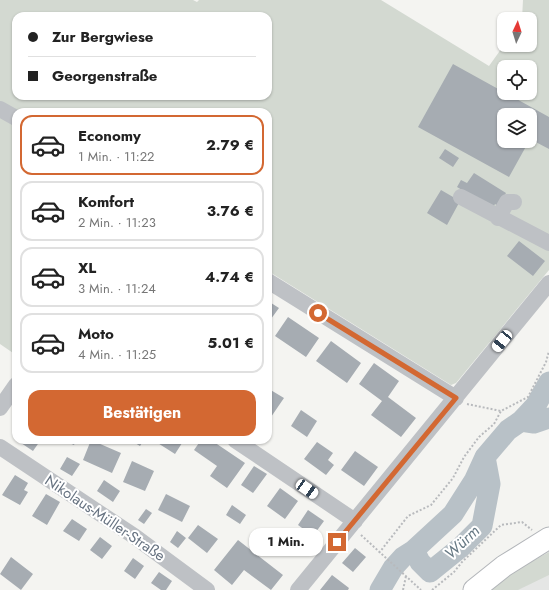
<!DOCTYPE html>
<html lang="de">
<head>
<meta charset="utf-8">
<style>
	body { margin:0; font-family:Jost,sans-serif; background:#f6f6f6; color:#222; height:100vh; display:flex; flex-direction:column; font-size:15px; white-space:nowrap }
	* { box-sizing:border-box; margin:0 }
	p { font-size:13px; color:#767676 }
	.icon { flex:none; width:22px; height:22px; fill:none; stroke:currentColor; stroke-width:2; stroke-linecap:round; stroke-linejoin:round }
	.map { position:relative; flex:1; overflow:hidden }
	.panel { position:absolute; left:12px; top:108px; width:260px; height:336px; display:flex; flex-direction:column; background:#fff; border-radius:12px; box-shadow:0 1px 3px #0004 }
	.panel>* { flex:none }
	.hud { position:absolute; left:12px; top:12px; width:260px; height:88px; border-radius:12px; box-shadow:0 1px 3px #0004; display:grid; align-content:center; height:88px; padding:0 16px; background:#fff }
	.needle { width:26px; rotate:4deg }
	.fabs { position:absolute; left:497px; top:12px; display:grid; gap:8px }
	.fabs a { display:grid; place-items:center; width:40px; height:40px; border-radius:8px; background:#fff; box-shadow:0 1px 3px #0004; font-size:20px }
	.end { position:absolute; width:18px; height:18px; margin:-9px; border:5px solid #d36832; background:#fff; box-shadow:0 0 0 2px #fff }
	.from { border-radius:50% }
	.bubble { position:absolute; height:28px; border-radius:12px; background:#fff; box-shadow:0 1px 3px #0004; font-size:13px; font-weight:700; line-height:28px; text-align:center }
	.car { position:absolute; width:12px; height:24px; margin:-12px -6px; border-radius:5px; box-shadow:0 0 3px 1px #0007; background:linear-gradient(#fff 24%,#345 0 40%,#fff 0 76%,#345 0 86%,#fff 0) }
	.hud b { display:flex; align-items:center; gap:14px; height:38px; font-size:15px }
	.hud b+b { border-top:1px solid #e0e0e0 }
	.hud i { width:10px; height:10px; background:#222 }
	ul { padding:7px 0 0; list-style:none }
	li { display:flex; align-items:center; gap:12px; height:60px; margin:0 8px 6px; padding:0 8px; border:2px solid #e0e0e0; border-radius:12px }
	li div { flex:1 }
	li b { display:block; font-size:15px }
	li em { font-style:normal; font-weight:700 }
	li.current { border-color:#d36832 }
	li>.icon { width:36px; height:36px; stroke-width:1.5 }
	.cta { display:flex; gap:8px; margin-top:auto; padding:8px 16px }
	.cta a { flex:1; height:46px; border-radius:12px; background:#d36832; color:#fff; font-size:16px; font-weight:700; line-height:46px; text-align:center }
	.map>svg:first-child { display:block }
	.built { fill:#e5e6e5 }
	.green { fill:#d3d9d1; fill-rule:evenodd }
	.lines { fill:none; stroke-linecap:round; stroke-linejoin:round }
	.river { stroke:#b8c1c7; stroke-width:21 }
	.building { fill:#a6acb2 }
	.major-casing { stroke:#b2b5b9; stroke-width:23 }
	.path { stroke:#b8babd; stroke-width:2; stroke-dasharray:2 2; stroke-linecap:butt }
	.minor { stroke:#bec1c5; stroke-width:16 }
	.major { stroke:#fff; stroke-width:21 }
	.route { stroke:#d36832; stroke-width:5 }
	.labels { text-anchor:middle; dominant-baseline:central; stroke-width:4; stroke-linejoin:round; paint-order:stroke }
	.street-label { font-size:15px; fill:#667280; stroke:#fff }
	.water-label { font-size:16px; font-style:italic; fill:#677984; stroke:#fff }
</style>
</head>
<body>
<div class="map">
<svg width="549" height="590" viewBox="0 0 549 590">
	<rect width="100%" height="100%" fill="#f4f4f1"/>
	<path class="built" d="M 549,558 L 549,590 L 500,590 Z"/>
	<path class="green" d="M 0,0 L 193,0 L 197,2 L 199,0 L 381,0 L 489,66 L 504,45 L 530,45 L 530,19 L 522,19 L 523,0 L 549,0 L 549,270 L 456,383 L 451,385 L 268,271 L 268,112 L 16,112 L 16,355 L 0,344 ZM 16,16 L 268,16 L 268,96 L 16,96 ZM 504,67 L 530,67 L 530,93 L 504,93 ZM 504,115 L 530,115 L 530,141 L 504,141 Z
		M 549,552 L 549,575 L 518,590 L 487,590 L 500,579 Z"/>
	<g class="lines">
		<path class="river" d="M 521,421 L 534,423 L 549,418
			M 414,550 L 420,562 L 430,572 L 461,547 L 482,526 L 490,484 L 485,457
			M 380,590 L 393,568 L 403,557 L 414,550 L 453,514 L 474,481 L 485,457 L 508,430 L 521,421 L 536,405 L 549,382"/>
	</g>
	<path class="building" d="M 453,64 L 549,117 L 549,149 L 530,139 L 530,115 L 504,115 L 504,141 L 529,141 L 509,177 L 418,127 Z
		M 445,149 L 459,158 L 453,167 L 439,158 Z
		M 474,173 L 506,193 L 498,206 L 495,204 L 493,208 L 457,187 L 461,180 L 467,183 Z
		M 441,190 L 460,201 L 447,225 L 427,213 Z
		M 519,241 L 545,261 L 533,276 L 507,256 Z
		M 268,301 L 279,308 L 268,323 Z
		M 288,317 L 319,338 L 306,357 L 275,336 Z
		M 331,341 L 361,363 L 347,383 L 316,361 Z
		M 374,363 L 399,381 L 388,397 L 416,418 L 401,437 L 371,415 L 382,401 L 359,384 Z
		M 269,389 L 284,398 L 271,417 L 268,415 Z
		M 301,410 L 317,421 L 307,437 L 291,426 Z
		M 19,440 L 38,440 L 40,441 L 33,451 L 18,441 Z
		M 62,440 L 76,440 L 74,445 Z
		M 91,440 L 121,453 L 112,473 L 83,460 Z
		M 130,440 L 144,440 L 140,446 Z
		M 153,440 L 184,440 L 175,454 Z
		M 201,440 L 211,440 L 245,463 L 227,488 L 210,476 L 217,466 L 194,450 Z
		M 317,442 L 333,453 L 328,460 L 334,465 L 326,475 L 304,459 Z
		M 355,451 L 378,467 L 364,486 L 341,470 Z
		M 67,457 L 80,464 L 72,476 L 60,469 Z
		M 132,461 L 154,471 L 145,491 L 123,482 Z
		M 254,466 L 267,474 L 253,493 L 241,485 Z
		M 15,475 L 28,483 L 24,490 L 28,492 L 20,505 L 2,495 Z
		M 104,480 L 120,491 L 113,502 L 97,491 Z
		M 280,488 L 298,501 L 285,519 L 267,506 Z
		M 46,494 L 60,502 L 47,525 L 32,516 Z
		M 166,494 L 190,506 L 182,522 L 158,510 Z
		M 232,505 L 246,515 L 240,524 L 226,515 Z
		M 146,509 L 152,513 L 144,524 L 138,520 Z
		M 308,510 L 324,521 L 313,536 L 298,525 Z
		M 72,519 L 87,529 L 79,541 L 63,531 Z
		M 198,525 L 218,539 L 207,553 L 188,538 Z
		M 177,531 L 186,538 L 178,548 L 170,542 Z
		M 100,537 L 112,546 L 102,559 L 90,550 Z
		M 238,540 L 283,575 L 271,590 L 244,570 L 232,585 L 214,570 Z
		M 355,548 L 366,557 L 353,572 L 342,563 Z
		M 11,557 L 33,574 L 21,590 L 0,574 Z
		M 133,558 L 144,566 L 135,579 L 124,571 Z
		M 159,572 L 172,581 L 166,590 L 161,590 L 151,583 Z
		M 332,575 L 349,588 L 348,590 L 320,590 Z"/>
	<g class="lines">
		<g class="major-casing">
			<path id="major" d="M 474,590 L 504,566 L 549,538"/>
		</g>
		<path class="path" d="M 467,404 L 501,411
			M 361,535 L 421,590
			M 379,553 L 408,516 L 431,505 L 453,478 L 464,457 L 479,437 L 494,424 L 501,411 L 528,397 L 546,362 L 549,351
			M 403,590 L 406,576
			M 432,590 L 454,572 L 462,562 L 501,525 L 522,522 L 532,530"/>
		<path class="minor" d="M 0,109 L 16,118
			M 461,197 L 549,243
			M 498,218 L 507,202 L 514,202
			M 268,281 L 456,398
			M 0,408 L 16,385
			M 235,440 L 355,521
			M 0,447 L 134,536 L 207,590
			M 298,590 L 549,283"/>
		<use href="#major" class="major"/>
	</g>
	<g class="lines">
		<path class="route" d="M 318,313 L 456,398 L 337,542"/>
	</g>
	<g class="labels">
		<g class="street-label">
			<text transform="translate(105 518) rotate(34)">Nikolaus-Müller-Straße</text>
		</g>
		<g class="water-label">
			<text transform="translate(462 542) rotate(-43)">Würm</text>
		</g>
	</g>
</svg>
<div class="fabs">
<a><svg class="needle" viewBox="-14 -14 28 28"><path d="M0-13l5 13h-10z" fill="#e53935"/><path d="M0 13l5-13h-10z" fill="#767676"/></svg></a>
<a><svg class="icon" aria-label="locate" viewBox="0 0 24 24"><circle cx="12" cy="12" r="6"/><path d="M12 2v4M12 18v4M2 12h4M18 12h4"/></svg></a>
<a><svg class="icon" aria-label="layers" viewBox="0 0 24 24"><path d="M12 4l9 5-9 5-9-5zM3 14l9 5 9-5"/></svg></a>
</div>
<i class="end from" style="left:318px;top:313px"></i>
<i class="end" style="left:337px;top:542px"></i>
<div class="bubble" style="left:249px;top:528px;width:74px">1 Min.</div>
<i class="car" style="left:502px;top:341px;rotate:219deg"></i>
<i class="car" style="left:307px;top:489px;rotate:124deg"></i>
<div class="hud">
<b><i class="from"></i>Zur Bergwiese</b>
<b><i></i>Georgenstraße</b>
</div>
<section class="panel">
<ul>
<li class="current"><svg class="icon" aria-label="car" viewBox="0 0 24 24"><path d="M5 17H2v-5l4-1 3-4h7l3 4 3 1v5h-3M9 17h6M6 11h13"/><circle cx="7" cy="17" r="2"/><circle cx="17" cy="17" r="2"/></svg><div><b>Economy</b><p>1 Min. · 11:22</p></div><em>2.79 €</em></li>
<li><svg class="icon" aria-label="car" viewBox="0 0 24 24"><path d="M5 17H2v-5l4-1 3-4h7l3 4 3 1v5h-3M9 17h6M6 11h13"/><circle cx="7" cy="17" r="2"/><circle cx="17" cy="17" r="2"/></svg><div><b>Komfort</b><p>2 Min. · 11:23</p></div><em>3.76 €</em></li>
<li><svg class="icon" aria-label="car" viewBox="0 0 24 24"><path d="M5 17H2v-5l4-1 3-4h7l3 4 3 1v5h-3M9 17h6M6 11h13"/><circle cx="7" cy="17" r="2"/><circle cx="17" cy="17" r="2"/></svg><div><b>XL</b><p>3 Min. · 11:24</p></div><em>4.74 €</em></li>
<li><svg class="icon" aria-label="car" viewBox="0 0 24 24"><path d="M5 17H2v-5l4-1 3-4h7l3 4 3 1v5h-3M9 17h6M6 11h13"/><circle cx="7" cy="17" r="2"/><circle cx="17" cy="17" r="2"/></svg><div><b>Moto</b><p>4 Min. · 11:25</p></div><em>5.01 €</em></li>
</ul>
<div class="cta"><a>Bestätigen</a></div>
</section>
</div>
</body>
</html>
